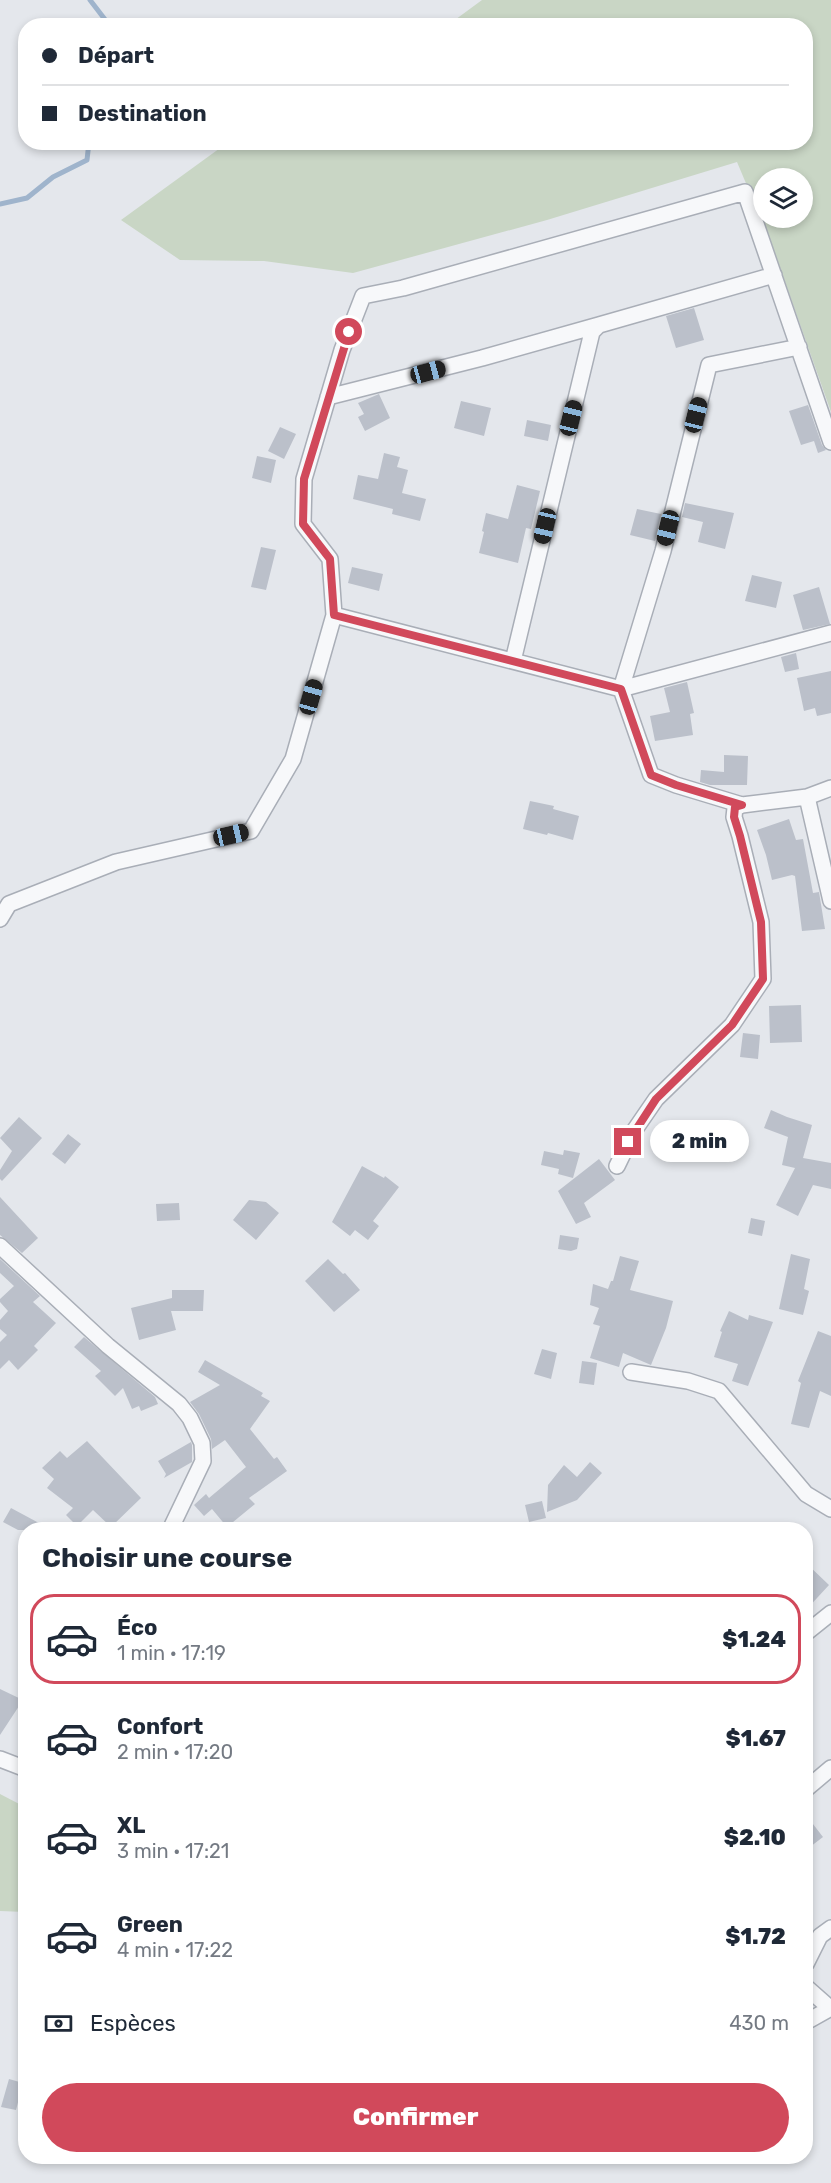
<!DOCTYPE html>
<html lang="fr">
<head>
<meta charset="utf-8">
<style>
	body { margin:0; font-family:Rubik,sans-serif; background:#f6f6f7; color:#1f2937; height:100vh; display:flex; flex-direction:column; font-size:22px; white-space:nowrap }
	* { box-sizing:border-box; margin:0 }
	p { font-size:20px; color:#747a83 }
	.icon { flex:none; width:33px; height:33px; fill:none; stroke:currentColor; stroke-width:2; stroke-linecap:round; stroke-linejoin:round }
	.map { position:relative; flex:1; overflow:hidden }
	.side { position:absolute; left:18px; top:1522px; width:795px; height:642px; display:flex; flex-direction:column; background:#fff; border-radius:24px; box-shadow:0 3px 9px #0003 }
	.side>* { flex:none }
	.banner { position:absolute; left:18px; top:18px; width:795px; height:132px; border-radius:24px; box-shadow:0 3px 9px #0003; display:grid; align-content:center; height:132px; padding:0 24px; background:#fff }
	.tools { position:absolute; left:753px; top:168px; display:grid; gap:12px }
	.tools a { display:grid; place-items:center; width:60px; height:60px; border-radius:50%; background:#fff; box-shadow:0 3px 9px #0003; font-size:30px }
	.end { position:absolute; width:27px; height:27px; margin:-14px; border:8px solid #d1495b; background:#fff; box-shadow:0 0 0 3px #fff }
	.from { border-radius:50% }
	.bubble { position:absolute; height:42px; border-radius:21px; background:#fff; box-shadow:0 3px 9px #0003; font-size:20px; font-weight:800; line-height:42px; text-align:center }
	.car { position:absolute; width:18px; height:36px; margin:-18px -9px; border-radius:8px; box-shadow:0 0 4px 2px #0007; background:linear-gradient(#222 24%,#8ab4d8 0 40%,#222 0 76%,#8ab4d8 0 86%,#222 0) }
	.banner b { display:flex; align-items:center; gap:21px; height:57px; font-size:22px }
	.banner b+b { border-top:2px solid #e0e1e3 }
	.banner i { width:15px; height:15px; background:#1f2937 }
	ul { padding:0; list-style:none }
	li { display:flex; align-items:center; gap:18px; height:90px; margin:0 12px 9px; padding:0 12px; border:3px solid transparent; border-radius:24px }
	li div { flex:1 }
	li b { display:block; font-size:22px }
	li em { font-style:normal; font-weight:800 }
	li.on { border-color:#d1495b }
	li>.icon { width:54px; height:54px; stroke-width:1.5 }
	h2 { padding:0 24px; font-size:27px; line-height:72px }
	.pay { display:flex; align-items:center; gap:15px; height:66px; padding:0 24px; font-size:22px }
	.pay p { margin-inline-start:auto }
	.cta { display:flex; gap:12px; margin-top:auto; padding:12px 24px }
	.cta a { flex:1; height:69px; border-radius:36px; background:#d1495b; color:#fff; font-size:24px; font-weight:800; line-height:69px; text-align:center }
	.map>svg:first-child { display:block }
	.green { fill:#c9d6c5; fill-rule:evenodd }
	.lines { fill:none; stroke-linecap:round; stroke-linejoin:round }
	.stream { stroke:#9fb4cc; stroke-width:5 }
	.building { fill:#bbc0ca }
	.street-casing { stroke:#a9aeb7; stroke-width:18 }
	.street { stroke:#f7f8fa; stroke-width:15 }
	.route { stroke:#d1495b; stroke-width:8 }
</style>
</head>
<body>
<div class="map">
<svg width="831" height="2183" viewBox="0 0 831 2183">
	<rect width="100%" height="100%" fill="#e4e7ec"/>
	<path class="green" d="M 482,0 L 831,0 L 831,412 L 772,245 L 737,162 L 547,220 L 353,273 L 264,261 L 180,260 L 121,220 L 227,143 L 806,142 L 806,26 L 448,25 ZM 764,178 L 802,178 L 802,218 L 764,218 Z
		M 0,1794 L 25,1807 L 25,1912 L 0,1911 Z"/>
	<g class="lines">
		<path class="stream" d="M 90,0 L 110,26
			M 0,204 L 27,198 L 53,177 L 87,160 L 89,142"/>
	</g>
	<path class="building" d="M 694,308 L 704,340 L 676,348 L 666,316 Z
		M 379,394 L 390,418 L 365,431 L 358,417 L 364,414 L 358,403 Z
		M 461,401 L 491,408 L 484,436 L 454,428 Z
		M 808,405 L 822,445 L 826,450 L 818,453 L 814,441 L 801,445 L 789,411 Z
		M 527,420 L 551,425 L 548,441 L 524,436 Z
		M 280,427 L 296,434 L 284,459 L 268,451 Z
		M 384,453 L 400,457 L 397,467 L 408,470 L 402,493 L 426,499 L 420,521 L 392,514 L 393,509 L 353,499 L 358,475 L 378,479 Z
		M 257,456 L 276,460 L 271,483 L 252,478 Z
		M 517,485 L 540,491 L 531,529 L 526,528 L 518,563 L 479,553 L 484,532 L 482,531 L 486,513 L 508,519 Z
		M 685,503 L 734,513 L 725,549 L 698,542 L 703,522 L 682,517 Z
		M 637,509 L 661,514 L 655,541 L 630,535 Z
		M 261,547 L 276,550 L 266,590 L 251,587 Z
		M 352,567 L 383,574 L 379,591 L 348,583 Z
		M 752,575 L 782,582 L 776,608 L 745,601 Z
		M 819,587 L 830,624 L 803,630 L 793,595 Z
		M 796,653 L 799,669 L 785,672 L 781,657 Z
		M 831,671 L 831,713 L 817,716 L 815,708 L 804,711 L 797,678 Z
		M 687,682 L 694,713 L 690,714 L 693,735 L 655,741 L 650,716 L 670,712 L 664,688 Z
		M 724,755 L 748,756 L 747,785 L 710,785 L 700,782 L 701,770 L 724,772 Z
		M 530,801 L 554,806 L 553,809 L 579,816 L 573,840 L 548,833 L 547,835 L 523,829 Z
		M 789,819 L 796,840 L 803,839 L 813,893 L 819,892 L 825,929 L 802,931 L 795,876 L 792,875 L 772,880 L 766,855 L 757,830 Z
		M 801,1005 L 802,1042 L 770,1043 L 769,1006 Z
		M 743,1033 L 760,1035 L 758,1059 L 740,1057 Z
		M 771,1110 L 787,1117 L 812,1125 L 803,1158 L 831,1163 L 831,1189 L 813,1185 L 798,1216 L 776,1205 L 795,1168 L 782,1165 L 788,1137 L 764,1128 Z
		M 19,1117 L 42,1138 L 2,1181 L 0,1179 L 0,1170 L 12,1151 L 0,1138 Z
		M 68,1134 L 81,1144 L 65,1164 L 52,1154 Z
		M 564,1150 L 580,1153 L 573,1178 L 558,1174 L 559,1169 L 541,1165 L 544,1151 L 563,1155 Z
		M 599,1159 L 615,1180 L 584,1203 L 591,1217 L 576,1224 L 558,1191 Z
		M 362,1166 L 384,1178 L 385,1176 L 399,1187 L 373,1221 L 379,1226 L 368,1240 L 355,1230 L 350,1236 L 332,1222 Z
		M 0,1197 L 38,1238 L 22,1253 L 0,1235 Z
		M 249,1200 L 266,1202 L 279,1213 L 256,1240 L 233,1220 Z
		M 179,1203 L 180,1220 L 157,1221 L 156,1204 Z
		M 751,1218 L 765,1221 L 762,1236 L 748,1233 Z
		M 560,1235 L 579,1238 L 577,1249 L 571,1251 L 558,1249 Z
		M 791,1254 L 810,1259 L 804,1289 L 809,1291 L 803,1315 L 779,1309 Z
		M 620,1256 L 639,1261 L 630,1290 L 673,1301 L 666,1328 L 651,1365 L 623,1353 L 619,1367 L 590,1358 L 600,1326 L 593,1324 L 599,1308 L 590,1305 L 593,1284 L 608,1289 L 611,1281 L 613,1281 Z
		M 0,1259 L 40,1296 L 33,1302 L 56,1323 L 34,1346 L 38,1350 L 18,1370 L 9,1360 L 0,1369 L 0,1342 L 7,1335 L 0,1329 L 0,1320 L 8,1311 L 0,1302 L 0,1299 L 14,1286 L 0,1273 Z
		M 328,1259 L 343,1274 L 345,1273 L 360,1290 L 334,1312 L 305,1281 Z
		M 172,1290 L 204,1290 L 203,1311 L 171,1311 L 176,1330 L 139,1340 L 131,1308 L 172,1298 Z
		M 729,1311 L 748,1320 L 749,1315 L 773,1322 L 748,1386 L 732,1381 L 738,1364 L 714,1357 L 722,1332 L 720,1331 Z
		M 818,1331 L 831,1336 L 831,1396 L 820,1391 L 809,1428 L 791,1424 L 801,1383 L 798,1381 Z
		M 84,1337 L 155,1397 L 158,1404 L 141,1411 L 139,1406 L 132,1409 L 123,1388 L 115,1396 L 95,1376 L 101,1371 L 74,1347 Z
		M 542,1349 L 557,1353 L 551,1379 L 534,1374 Z
		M 205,1360 L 263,1393 L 261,1396 L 270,1401 L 250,1429 L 274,1459 L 277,1457 L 287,1471 L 249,1498 L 255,1504 L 227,1527 L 212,1509 L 204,1516 L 194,1505 L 206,1494 L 209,1498 L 246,1467 L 225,1440 L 212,1449 L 211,1439 L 199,1414 L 190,1402 L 220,1385 L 198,1372 Z
		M 582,1361 L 597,1363 L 594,1385 L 579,1383 Z
		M 87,1441 L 141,1498 L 111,1527 L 93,1510 L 77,1526 L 66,1515 L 73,1508 L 47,1488 L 54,1479 L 42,1468 L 60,1451 L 67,1458 Z
		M 191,1442 L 192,1445 L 192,1462 L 164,1478 L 166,1474 L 158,1461 Z
		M 590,1462 L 602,1473 L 577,1500 L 547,1512 L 548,1485 L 564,1465 L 577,1477 Z
		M 542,1501 L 546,1518 L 529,1522 L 525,1505 Z
		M 11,1508 L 52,1530 L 18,1530 L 3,1522 Z
		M 806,1563 L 829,1585 L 806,1610 Z
		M 0,1689 L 23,1700 L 0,1735 Z
		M 806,1815 L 823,1837 L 806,1850 Z
		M 9,2079 L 23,2083 L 16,2110 L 1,2107 Z"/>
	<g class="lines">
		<g class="street-casing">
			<path id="street" d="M 799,347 L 709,365 L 663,551 L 621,689 L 651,775 L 676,785 L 742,805 L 807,797 L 831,788
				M 328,397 L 482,358 L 599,325
				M 334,615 L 621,689 L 831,633
				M 513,661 L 592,332 L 599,325 L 774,275
				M 807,797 L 831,901
				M 0,919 L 9,904 L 116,862 L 251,831 L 293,759 L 334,615 L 330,559 L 303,524 L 304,479 L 342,350 L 363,296 L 403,288 L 745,192 L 831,442
				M 617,1166 L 634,1131 L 656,1099 L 732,1025 L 763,979 L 761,922 L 740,836 L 734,817 L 735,808 L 742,805
				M 0,1246 L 108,1346 L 179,1404 L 190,1418 L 202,1443 L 203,1461 L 170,1530
				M 631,1372 L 688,1381 L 719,1391 L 806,1494 L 831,1509
				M 806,1633 L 831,1613
				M 0,1759 L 26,1769
				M 806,1789 L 831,1768
				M 806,1964 L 820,1936 L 831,1928
				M 806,1987 L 830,2008
				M 806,2022 L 831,2008"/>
		</g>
		<use href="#street" class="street"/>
	</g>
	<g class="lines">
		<path class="route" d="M 349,332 L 304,479 L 303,524 L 330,559 L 334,615 L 621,689 L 651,775 L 676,785 L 742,805 L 735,807 L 734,817 L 740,836 L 761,922 L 763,979 L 732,1025 L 656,1099 L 628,1142"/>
	</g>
</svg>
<div class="tools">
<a><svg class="icon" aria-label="layers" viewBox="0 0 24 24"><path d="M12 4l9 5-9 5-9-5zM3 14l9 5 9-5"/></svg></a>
</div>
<i class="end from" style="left:349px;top:332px"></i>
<i class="end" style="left:628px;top:1142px"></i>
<div class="bubble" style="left:650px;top:1120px;width:99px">2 min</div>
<i class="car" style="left:428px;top:372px;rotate:75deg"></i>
<i class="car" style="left:696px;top:415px;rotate:14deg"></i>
<i class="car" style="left:571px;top:418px;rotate:14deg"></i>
<i class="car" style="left:545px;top:526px;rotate:193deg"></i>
<i class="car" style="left:668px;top:528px;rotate:194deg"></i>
<i class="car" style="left:311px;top:697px;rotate:16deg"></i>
<i class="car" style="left:231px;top:835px;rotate:77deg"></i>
<div class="banner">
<b><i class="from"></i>Départ</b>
<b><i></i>Destination</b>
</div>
<section class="side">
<h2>Choisir une course</h2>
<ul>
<li class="on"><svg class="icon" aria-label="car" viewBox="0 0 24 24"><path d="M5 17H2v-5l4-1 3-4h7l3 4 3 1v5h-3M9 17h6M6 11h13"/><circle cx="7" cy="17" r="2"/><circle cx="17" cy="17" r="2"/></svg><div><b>Éco</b><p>1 min · 17:19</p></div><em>$1.24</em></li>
<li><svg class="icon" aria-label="car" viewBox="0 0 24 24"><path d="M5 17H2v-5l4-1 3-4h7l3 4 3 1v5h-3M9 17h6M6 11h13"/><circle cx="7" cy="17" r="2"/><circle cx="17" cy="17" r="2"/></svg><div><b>Confort</b><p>2 min · 17:20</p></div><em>$1.67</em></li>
<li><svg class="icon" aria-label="car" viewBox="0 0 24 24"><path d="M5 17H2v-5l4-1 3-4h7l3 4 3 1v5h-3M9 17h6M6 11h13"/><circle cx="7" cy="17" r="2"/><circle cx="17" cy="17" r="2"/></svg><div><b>XL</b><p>3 min · 17:21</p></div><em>$2.10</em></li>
<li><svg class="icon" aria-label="car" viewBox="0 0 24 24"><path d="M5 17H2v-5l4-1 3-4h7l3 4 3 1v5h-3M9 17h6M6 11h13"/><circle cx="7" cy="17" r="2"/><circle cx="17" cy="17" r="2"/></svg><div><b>Green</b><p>4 min · 17:22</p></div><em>$1.72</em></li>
</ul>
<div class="pay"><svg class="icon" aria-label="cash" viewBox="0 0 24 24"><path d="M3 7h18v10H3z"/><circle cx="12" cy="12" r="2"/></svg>Espèces<p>430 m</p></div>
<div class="cta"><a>Confirmer</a></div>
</section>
</div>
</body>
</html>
